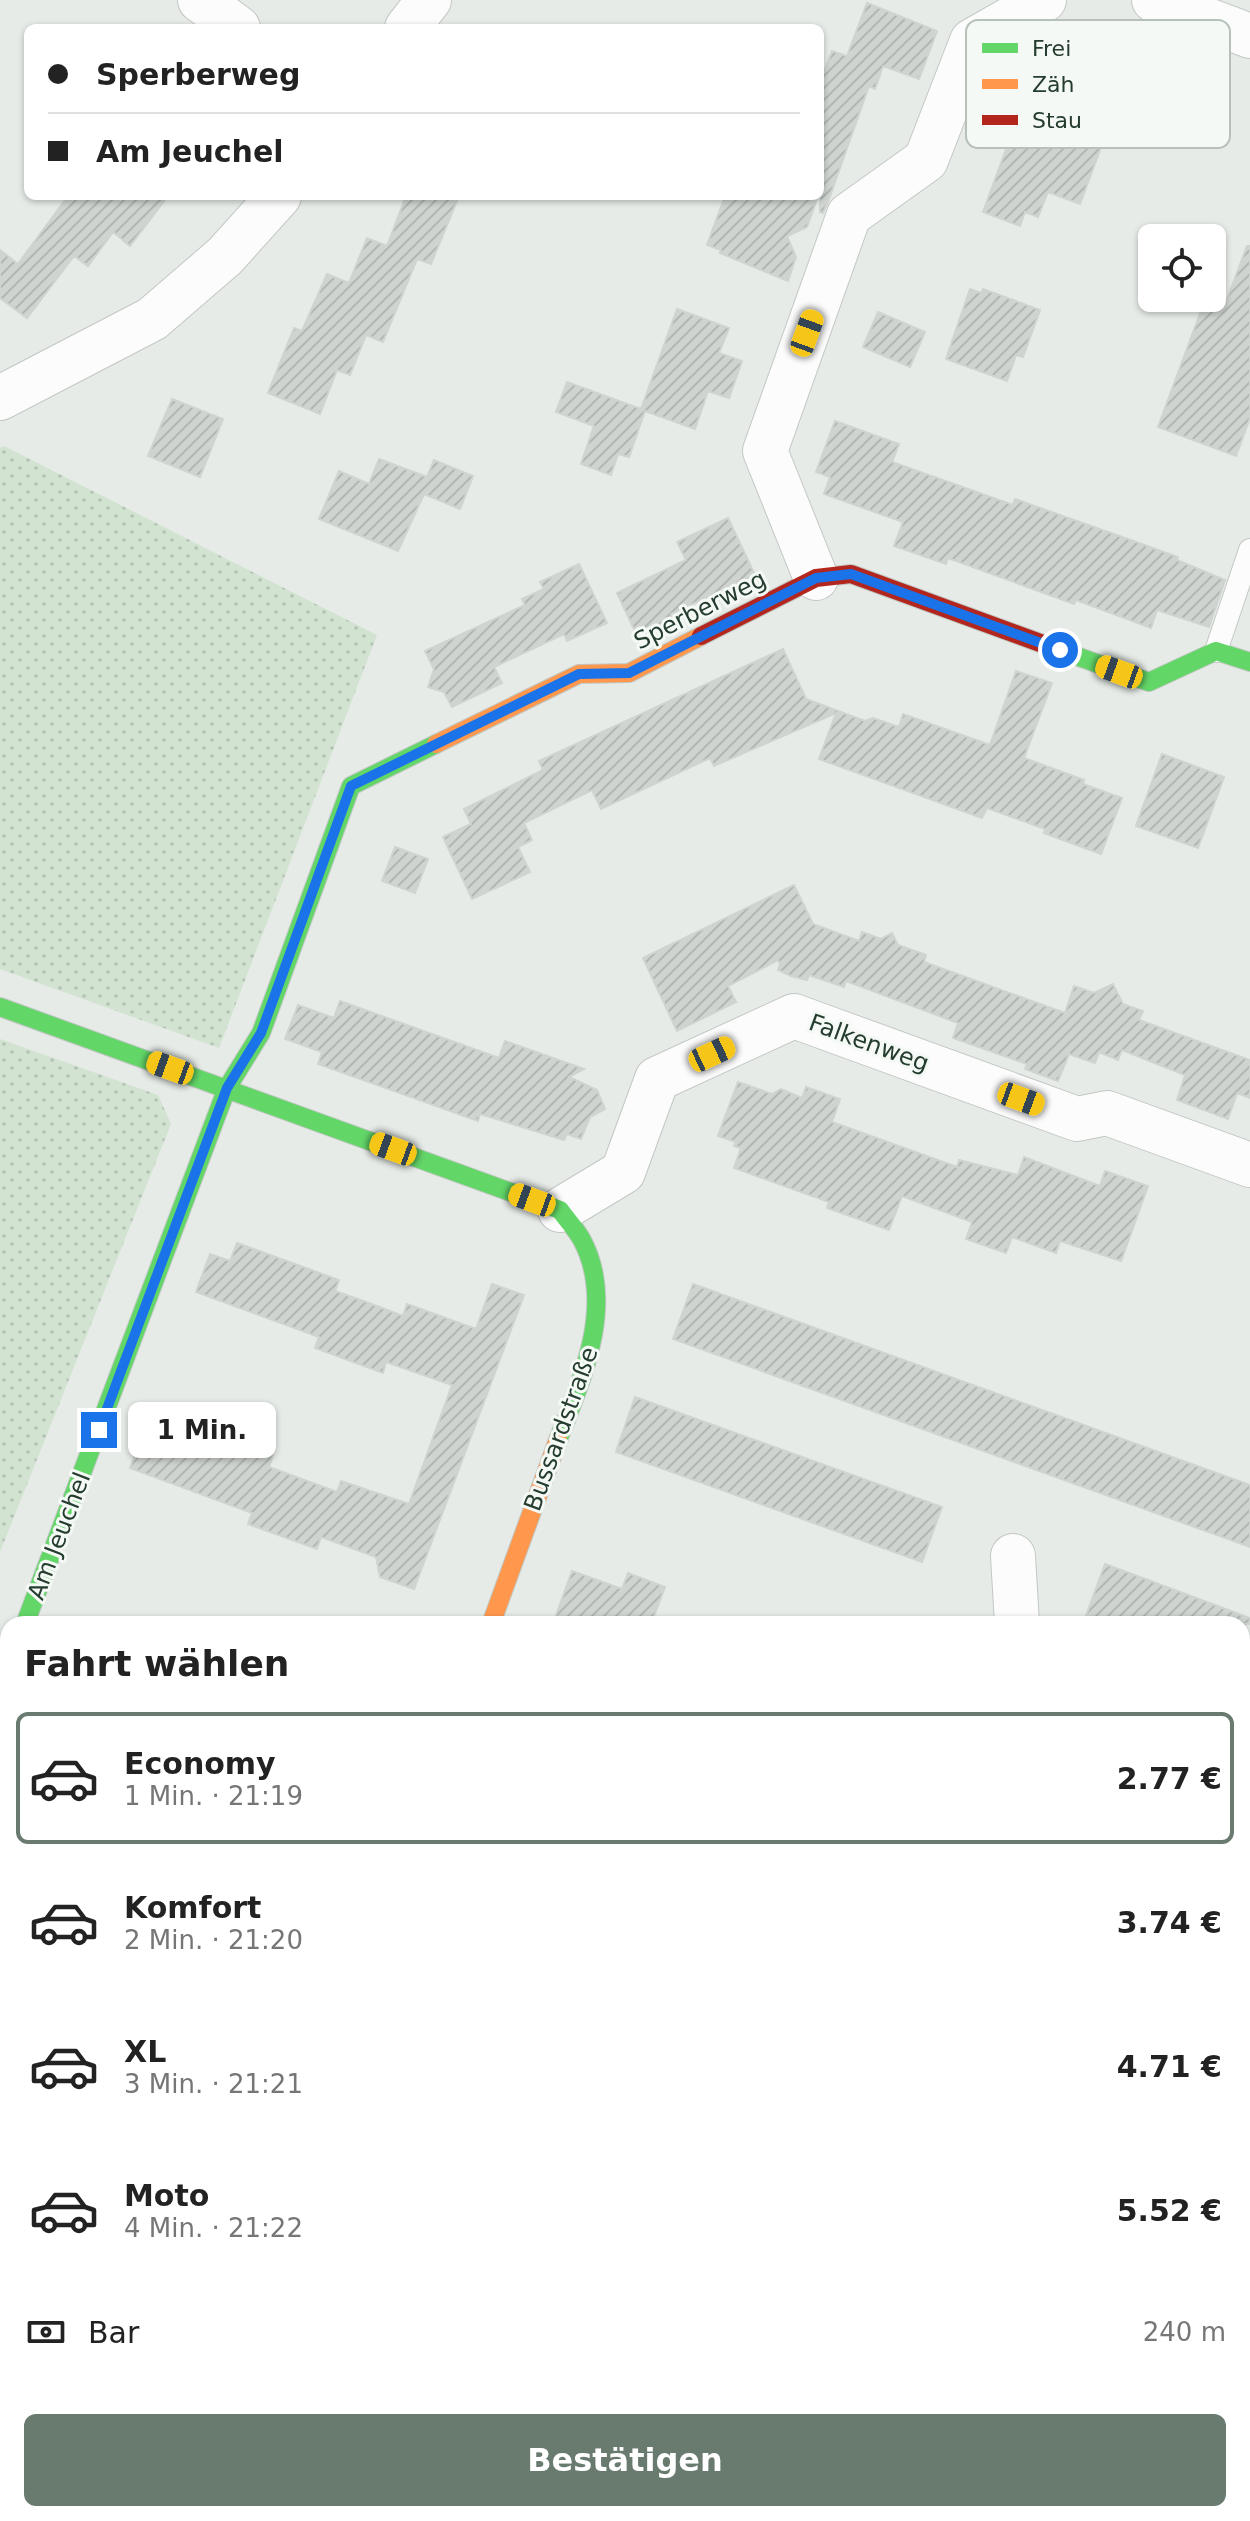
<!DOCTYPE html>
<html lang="de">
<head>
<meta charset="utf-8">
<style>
	body { margin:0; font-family:"DejaVu Sans",sans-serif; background:#f6f6f6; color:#222; height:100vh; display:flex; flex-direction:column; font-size:30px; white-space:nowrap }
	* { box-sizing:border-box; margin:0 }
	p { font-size:26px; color:#767676 }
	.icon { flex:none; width:44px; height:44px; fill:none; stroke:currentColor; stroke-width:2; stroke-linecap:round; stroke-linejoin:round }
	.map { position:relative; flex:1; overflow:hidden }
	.side { position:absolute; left:0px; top:1616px; width:1250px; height:906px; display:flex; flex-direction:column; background:#fff; border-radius:24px 24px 0 0; box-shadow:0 2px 6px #0004 }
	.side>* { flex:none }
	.banner { position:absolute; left:24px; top:24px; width:800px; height:176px; border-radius:12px; box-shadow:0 2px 6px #0004; display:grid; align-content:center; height:176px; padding:0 24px; background:#fff }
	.tools { position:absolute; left:1138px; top:224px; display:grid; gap:16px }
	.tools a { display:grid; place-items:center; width:88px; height:88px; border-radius:12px; background:#fff; box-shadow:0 2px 6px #0004; font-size:40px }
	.end { position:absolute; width:36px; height:36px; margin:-18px; border:10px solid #1a73e8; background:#fff; box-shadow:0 0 0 4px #fff }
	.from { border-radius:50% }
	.bubble { position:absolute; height:56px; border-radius:12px; background:#fff; box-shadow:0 2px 6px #0004; font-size:26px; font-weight:600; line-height:56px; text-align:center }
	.car { position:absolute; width:24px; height:48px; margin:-24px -12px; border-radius:10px; box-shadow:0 0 6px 2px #0007; background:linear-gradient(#f5c518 24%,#345 0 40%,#f5c518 0 76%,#345 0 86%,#f5c518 0) }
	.banner b { display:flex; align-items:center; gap:28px; height:76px; font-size:30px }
	.banner b+b { border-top:2px solid #e0e0e0 }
	.banner i { width:20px; height:20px; background:#222 }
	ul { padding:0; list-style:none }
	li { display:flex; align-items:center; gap:24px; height:132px; margin:0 16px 12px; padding:0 8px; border:4px solid transparent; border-radius:12px }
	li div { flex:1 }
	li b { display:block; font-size:30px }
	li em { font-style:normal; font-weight:600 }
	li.on { border-color:#697a6f }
	li>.icon { width:72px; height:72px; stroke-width:1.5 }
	h2 { padding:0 24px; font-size:36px; line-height:96px }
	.pay { display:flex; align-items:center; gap:20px; height:88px; padding:0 24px; font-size:30px }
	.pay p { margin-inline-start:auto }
	.button { display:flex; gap:16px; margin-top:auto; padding:16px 24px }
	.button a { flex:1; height:92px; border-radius:12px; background:#697a6f; color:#fff; font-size:32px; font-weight:600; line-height:92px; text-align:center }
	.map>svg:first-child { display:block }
	.green { fill:url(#green-dots) }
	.building { fill:url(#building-hatch); stroke:#cfd4d0; stroke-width:2 }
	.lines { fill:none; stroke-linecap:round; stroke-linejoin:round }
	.lane-casing { stroke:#c3c8c4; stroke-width:24 }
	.street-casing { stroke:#c3c8c4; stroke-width:46 }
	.fast-casing { stroke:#c1c7c2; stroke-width:20 }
	.slow-casing { stroke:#c1c7c2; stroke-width:20 }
	.jam-casing { stroke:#c1c7c2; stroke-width:20 }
	.path { stroke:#c2cbc5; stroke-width:5; stroke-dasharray:4 6; stroke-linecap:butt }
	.lane { stroke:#fbfcfb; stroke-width:22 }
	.street { stroke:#fbfcfb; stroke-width:44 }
	.fast { stroke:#63d668; stroke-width:18 }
	.slow { stroke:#ff974d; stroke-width:18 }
	.jam { stroke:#b3261e; stroke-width:18 }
	.route { stroke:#1a73e8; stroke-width:10 }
	.labels { text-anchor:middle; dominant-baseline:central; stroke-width:6; stroke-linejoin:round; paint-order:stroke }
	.street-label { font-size:24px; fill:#253d2e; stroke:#f5f9f6 }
	.key { fill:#f5f9f6; stroke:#b7c1ba; stroke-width:2 }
	.key-label { font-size:22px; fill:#253d2e }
</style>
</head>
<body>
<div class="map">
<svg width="1250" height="2521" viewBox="0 0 1250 2521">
	<defs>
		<pattern id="green-dots" width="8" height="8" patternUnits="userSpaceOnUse" patternTransform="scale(2)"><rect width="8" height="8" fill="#d2e3d1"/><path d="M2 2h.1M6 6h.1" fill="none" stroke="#b4c4b4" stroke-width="1.8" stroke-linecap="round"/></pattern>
		<pattern id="building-hatch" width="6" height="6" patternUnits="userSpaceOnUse" patternTransform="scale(2)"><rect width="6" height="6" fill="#cfd4d0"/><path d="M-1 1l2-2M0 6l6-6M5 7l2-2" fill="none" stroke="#b2b7b3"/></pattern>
	</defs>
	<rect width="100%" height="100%" fill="#e6ebe7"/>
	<path class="green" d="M 4,446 L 377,635 L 219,1048 L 0,969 L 0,448 Z
		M 0,1039 L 158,1095 L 171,1124 L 0,1552 Z
		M 0,2191 L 8,2193 L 8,2514 L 364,2514 L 361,2521 L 0,2521 Z"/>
	<path class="building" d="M 867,3 L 937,31 L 919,79 L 883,66 L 875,89 L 869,86 L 828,202 L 823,213 L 820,212 L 820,82 L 832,51 L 847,56 Z
		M 1025,98 L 1055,109 L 1057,104 L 1110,123 L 1080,204 L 1048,192 L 1038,217 L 1025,212 L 1020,226 L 983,212 Z
		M 68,196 L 168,196 L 130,246 L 113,232 L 88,266 L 74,256 L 27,318 L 0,298 L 0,250 L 18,264 Z
		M 406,196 L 459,196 L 431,264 L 417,259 L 383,342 L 366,335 L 350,375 L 337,370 L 320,414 L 268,393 L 294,328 L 302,331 L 327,274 L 349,283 L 367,238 L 387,246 Z
		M 725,196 L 818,196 L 807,227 L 787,236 L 796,257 L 788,281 L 720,253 L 721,250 L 707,245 Z
		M 1247,246 L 1250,246 L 1250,418 L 1236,456 L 1158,427 L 1205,300 L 1224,307 Z
		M 970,289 L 981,293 L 983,289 L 1040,310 L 1023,357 L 1016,355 L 1007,381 L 946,359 Z
		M 677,309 L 729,328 L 719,353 L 742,361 L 729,398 L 708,391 L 695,429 L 645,411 L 629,457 L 618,454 L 611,475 L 581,464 L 594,426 L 556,412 L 567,382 L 641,409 Z
		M 878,312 L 925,332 L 910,367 L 863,347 Z
		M 172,399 L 223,419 L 200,477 L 148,456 Z
		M 835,421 L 899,444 L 892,462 L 1013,505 L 1015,499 L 1139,543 L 1178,557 L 1177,560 L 1225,580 L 1209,627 L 1157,610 L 1151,628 L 1076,600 L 1074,604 L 948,558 L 946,564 L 894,546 L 903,522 L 824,494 L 830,477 L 816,472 Z
		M 379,459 L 427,477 L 434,460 L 473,476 L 460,509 L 424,494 L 398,551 L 319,519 L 339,471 L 369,484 Z
		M 728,518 L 755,575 L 671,614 L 674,622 L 639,640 L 617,593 L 686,560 L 677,542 Z
		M 579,564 L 607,623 L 567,641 L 564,634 L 494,667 L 502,683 L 452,707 L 444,692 L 428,687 L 434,669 L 425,651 L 525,605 L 522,599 L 544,589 L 540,582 Z
		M 783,649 L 806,699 L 865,721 L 873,718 L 899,727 L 903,714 L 990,745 L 1016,671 L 1052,683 L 1024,758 L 1084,780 L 1083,784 L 1122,798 L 1101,854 L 1044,833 L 1045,829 L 987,808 L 982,818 L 819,759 L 836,713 L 714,766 L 710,758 L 601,809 L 592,790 L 524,823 L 532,840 L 518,847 L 530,872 L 472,899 L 443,837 L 471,824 L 464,809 L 543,770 L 539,761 Z
		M 1162,754 L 1224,777 L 1198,848 L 1136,826 Z
		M 395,847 L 428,859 L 415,893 L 382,881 Z
		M 794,885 L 813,924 L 859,941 L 862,932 L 881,939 L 892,933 L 898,945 L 926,955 L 924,962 L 1065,1013 L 1074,986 L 1094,993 L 1113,984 L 1123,1004 L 1143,1011 L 1139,1020 L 1250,1060 L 1250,1098 L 1237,1093 L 1228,1119 L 1177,1100 L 1185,1075 L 1122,1050 L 1118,1060 L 1099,1052 L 1095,1063 L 1069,1054 L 1058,1081 L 1025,1069 L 1027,1064 L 953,1038 L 958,1023 L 846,981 L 844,987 L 809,975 L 807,980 L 791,976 L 778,970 L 780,964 L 778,960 L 728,986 L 736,1002 L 677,1031 L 643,958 Z
		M 340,1001 L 499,1058 L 505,1041 L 584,1069 L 569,1077 L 597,1090 L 605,1109 L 590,1117 L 581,1139 L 567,1134 L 564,1140 L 480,1114 L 478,1121 L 318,1064 L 322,1052 L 285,1039 L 298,1005 L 334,1018 Z
		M 738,1082 L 772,1094 L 781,1089 L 802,1098 L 806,1087 L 840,1099 L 832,1122 L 957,1167 L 959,1160 L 1018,1175 L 1024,1157 L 1100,1186 L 1105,1171 L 1148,1186 L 1121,1261 L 1060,1241 L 1056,1253 L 1012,1237 L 1006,1253 L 966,1239 L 972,1222 L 902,1196 L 889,1230 L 827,1208 L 829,1202 L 734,1168 L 741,1148 L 734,1146 L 736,1142 L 718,1136 Z
		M 237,1243 L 339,1280 L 335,1291 L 369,1303 L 403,1316 L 407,1304 L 476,1329 L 492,1284 L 524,1295 L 414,1589 L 380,1577 L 376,1557 L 321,1537 L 317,1549 L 248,1524 L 252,1513 L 130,1468 L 146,1425 L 166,1432 L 170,1419 L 273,1455 L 269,1467 L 337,1492 L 341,1481 L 409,1504 L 452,1385 L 386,1362 L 383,1373 L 315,1348 L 319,1337 L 196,1292 L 210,1254 L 230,1261 Z
		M 693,1284 L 1250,1485 L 1250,1547 L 673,1339 Z
		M 635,1397 L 942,1507 L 922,1562 L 616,1452 Z
		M 1105,1564 L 1250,1618 L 1250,1624 L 1083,1624 Z
		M 572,1571 L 622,1589 L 628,1573 L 665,1587 L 651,1624 L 553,1624 Z"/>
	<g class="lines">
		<g class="lane-casing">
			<path id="lane" d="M 1216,651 L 1250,550"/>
		</g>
		<g class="street-casing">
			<path id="street" d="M 200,0 L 238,28
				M 1154,0 L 1250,36
				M 407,28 L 429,0
				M 0,398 L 152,319 L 225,256 L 279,196
				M 816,578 L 765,451 L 849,215 L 926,160 L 972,41 L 1044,0
				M 560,1210 L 623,1172 L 657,1079 L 794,1016 L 1077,1119 L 1107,1113 L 1250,1165
				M 1013,1556 L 1017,1624
				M 0,1692 L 8,1671
				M 1242,2147 L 1250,2149"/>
		</g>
		<g class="fast-casing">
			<path id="fast" d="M 1054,648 L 1149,682 L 1216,651 L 1250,662
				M 0,1007 L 560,1210 C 567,1220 576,1229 582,1240 C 616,1304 582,1379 558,1440
				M 25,1624 L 227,1088 L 261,1033 L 351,786 L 436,744
				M 0,2082 L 8,2085
				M 1121,2514 L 1139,2521"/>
		</g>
		<g class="slow-casing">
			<path id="slow" d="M 436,744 L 579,674 L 629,673 L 701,636
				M 491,1624 L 558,1440"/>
		</g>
		<g class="jam-casing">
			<path id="jam" d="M 701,636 L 816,578 L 851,574 L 1054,648"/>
		</g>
		<path class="path" d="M 0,1956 L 8,1962
			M 1227,2514 L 1244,2521"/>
		<use href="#lane" class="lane"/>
		<use href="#street" class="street"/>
		<use href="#fast" class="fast"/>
		<use href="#slow" class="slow"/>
		<use href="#jam" class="jam"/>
	</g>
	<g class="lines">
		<path class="route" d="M 99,1430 L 227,1088 L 261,1033 L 351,786 L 579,674 L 629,673 L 816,578 L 851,574 L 1060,650"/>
	</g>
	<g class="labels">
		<g class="street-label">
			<text transform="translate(700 610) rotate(-27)">Sperberweg</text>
			<text transform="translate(869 1043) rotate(20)">Falkenweg</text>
			<text transform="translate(561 1429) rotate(-70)">Bussardstraße</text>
			<text transform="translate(59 1536) rotate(-69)">Am Jeuchel</text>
		</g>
	</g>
	<rect x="966" y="20" width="264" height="128" rx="12" class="key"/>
	<rect x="982" y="43" width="36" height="10" fill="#63d668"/>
	<rect x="982" y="79" width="36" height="10" fill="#ff974d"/>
	<rect x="982" y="115" width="36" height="10" fill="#b3261e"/>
	<g class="key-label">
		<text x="1032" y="56">Frei</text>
		<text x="1032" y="92">Zäh</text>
		<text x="1032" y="128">Stau</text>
	</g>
</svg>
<div class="tools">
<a><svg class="icon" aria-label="locate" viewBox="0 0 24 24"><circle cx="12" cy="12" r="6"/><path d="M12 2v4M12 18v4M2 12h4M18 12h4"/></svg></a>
</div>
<i class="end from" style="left:1060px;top:650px"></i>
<i class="end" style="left:99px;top:1430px"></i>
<div class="bubble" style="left:128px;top:1402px;width:148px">1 Min.</div>
<i class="car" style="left:807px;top:333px;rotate:20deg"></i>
<i class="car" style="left:1119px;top:672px;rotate:290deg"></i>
<i class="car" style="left:712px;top:1054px;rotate:65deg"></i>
<i class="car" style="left:170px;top:1068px;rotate:290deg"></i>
<i class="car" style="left:1021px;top:1099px;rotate:110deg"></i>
<i class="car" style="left:393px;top:1149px;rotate:290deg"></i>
<i class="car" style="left:532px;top:1200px;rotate:290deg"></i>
<div class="banner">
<b><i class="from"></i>Sperberweg</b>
<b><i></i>Am Jeuchel</b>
</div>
<section class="side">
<h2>Fahrt wählen</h2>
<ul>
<li class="on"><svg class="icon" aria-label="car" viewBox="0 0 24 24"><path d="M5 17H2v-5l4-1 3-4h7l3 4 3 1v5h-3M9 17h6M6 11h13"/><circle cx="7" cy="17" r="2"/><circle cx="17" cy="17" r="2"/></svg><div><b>Economy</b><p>1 Min. · 21:19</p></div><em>2.77 €</em></li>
<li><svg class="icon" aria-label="car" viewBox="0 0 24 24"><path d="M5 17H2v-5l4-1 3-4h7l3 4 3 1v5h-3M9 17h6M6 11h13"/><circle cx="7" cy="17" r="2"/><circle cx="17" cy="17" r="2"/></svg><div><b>Komfort</b><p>2 Min. · 21:20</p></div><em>3.74 €</em></li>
<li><svg class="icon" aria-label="car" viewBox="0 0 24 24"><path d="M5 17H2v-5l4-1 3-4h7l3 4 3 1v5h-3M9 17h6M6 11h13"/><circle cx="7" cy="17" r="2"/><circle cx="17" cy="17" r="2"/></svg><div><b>XL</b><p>3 Min. · 21:21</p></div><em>4.71 €</em></li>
<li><svg class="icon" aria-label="car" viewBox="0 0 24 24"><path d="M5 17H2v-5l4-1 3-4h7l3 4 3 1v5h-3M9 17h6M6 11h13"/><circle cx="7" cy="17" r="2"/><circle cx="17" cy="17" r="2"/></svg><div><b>Moto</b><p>4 Min. · 21:22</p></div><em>5.52 €</em></li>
</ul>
<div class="pay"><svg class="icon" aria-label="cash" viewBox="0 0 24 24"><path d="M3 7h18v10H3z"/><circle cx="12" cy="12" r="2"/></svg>Bar<p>240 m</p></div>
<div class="button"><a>Bestätigen</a></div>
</section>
</div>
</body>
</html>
